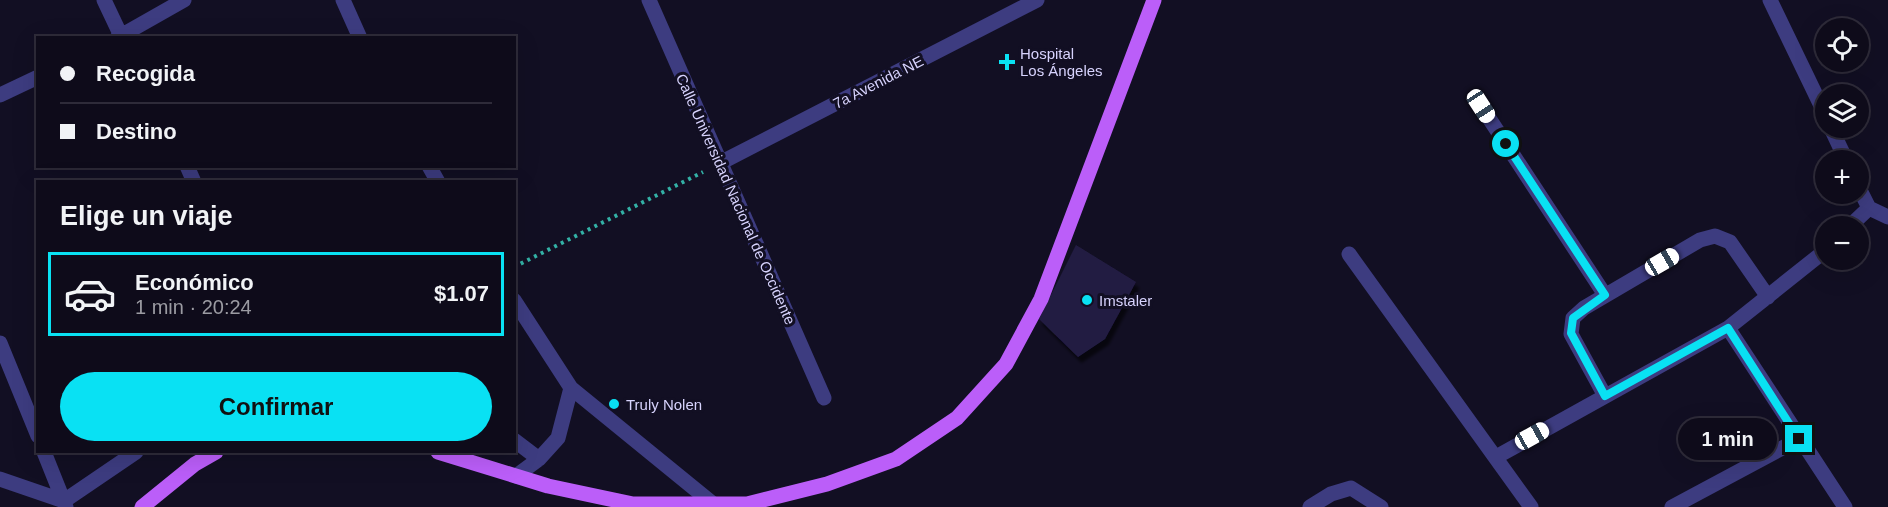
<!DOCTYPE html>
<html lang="es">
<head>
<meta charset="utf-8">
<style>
	body { margin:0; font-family:Helvetica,sans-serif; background:#1c1927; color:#f1f3f6; height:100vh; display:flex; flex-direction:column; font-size:22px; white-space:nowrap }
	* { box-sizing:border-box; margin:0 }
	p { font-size:20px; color:#9b9ba2 }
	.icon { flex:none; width:33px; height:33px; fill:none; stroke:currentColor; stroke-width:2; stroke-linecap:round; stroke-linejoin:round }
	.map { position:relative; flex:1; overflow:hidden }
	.side { position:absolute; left:36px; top:180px; width:480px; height:273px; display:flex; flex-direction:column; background:#0e0b1a; border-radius:0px; box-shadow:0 6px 24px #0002,0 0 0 2px #2e2b39 }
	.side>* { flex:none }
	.hud { position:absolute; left:36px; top:36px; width:480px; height:132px; border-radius:0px; box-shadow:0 6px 24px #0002,0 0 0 2px #2e2b39; display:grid; align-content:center; height:132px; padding:0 24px; background:#0e0b1a }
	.buttons { position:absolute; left:1815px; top:18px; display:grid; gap:12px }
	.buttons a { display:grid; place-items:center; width:54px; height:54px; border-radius:50%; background:#0e0b1a; box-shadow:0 6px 24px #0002,0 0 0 2px #2e2b39; font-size:30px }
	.end { position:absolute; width:27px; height:27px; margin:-14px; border:8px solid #09e1f3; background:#111; box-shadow:0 0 0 3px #111 }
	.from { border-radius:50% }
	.bubble { position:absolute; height:42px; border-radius:21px; background:#0e0b1a; box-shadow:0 6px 24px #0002,0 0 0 2px #2e2b39; font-size:20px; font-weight:600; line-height:42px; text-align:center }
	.car { position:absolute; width:18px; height:36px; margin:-18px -9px; border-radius:8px; box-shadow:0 0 4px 2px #0007; background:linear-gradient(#fff 24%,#345 0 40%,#fff 0 76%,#345 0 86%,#fff 0) }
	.hud b { display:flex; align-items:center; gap:21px; height:57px; font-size:22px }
	.hud b+b { border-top:2px solid #2e2b39 }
	.hud i { width:15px; height:15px; background:#f1f3f6 }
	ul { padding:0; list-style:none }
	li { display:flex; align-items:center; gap:18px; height:84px; margin:0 12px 9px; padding:0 12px; border:3px solid transparent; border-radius:0px }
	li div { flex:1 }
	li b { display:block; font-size:22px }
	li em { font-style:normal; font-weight:600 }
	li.selected { border-color:#09e1f3 }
	li>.icon { width:54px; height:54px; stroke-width:1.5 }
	h2 { padding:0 24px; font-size:27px; line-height:72px }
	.cta { display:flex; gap:12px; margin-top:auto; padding:12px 24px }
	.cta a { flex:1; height:69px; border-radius:36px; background:#09e1f3; color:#111; font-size:24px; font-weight:600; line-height:69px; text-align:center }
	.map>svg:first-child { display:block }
	.building { fill:#231c43; filter:url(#shadow) }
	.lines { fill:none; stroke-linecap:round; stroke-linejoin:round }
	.path { stroke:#33b1a6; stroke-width:4; stroke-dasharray:3 4.5; stroke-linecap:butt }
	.minor { stroke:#3d3c80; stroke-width:15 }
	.major { stroke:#bb5ef9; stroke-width:15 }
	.route { stroke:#09e1f3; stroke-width:8 }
	.poi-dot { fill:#09e1f3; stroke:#120f23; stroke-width:2 }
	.labels { text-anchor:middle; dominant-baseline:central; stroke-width:6; stroke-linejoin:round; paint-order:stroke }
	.poi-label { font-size:15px; fill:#d7d3fd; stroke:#120f23; text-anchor:start }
	.street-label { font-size:15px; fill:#d7d3fd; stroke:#120f23 }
</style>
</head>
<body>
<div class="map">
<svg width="1888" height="507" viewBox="0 0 1888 507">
	<defs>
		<filter id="shadow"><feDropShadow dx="3.5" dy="6" stdDeviation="1.5" flood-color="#0009"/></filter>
	</defs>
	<rect width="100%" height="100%" fill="#120f23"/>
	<path class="building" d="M 1076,245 L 1136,282 L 1105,339 L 1078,357 L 1039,319 Z"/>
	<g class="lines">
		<path class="path" d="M 514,267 L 703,172"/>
		<path class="minor" d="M 104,0 L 122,38
			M 343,0 L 360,38
			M 649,0 L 824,398
			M 1770,0 L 1826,116
			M 117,38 L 184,0
			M 0,95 L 38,77
			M 1481,106 L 1605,295
			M 1831,128 L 1846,160
			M 720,163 L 1037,0
			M 187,166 L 194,182
			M 429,166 L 438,182
			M 1858,186 L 1869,208 L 1888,217
			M 1850,226 L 1869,208
			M 1349,254 L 1531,507
			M 514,300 L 571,388 L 717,507
			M 1728,328 L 1845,507
			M 0,343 L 38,436
			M 1605,396 L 1571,334 L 1573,318 L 1584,308 L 1700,240 L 1715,236 L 1730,242 L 1768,297
			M 514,440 L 539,459
			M 44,452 L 66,507
			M 1496,457 L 1728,328 L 1826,250
			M 516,476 L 539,459 L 558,438 L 571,388
			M 0,479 L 64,501
			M 64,501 L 136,452
			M 1310,507 L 1331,494 L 1351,488 L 1381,507
			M 1672,507 L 1799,439"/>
		<path class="major" d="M 438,452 L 548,486 L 633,504 L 747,504 L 827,484 L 896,459 L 957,418 L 1006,364 L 1041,299 L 1154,0
			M 142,507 L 195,464 L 216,452"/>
	</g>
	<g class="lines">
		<path class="route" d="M 1506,144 L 1605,295 L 1573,318 L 1571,333 L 1605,396 L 1728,328 L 1799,439"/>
	</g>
	<g class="poi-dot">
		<path d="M1004 53h6v6h6v6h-6v6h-6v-6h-6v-6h6z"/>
		<circle cx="1087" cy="300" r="6"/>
		<circle cx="614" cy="404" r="6"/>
	</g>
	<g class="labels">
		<g class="poi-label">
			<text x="1020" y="53">Hospital<tspan x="1020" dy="17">Los Ángeles</tspan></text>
			<text x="1099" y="300">Imstaler</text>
			<text x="626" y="404">Truly Nolen</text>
		</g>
		<g class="street-label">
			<text transform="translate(878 82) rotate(-27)">7a Avenida NE</text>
			<text transform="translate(736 199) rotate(66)">Calle Universidad Nacional de Occidente</text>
		</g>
	</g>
</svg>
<div class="buttons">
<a><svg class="icon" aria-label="locate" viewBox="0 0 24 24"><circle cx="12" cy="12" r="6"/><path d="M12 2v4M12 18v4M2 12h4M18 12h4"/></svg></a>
<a><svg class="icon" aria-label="layers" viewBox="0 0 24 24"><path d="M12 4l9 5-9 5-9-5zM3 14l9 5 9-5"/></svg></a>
<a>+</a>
<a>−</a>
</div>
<i class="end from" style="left:1506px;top:144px"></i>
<i class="end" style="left:1799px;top:439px"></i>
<div class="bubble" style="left:1678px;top:418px;width:99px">1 min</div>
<i class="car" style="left:1481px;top:106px;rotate:147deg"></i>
<i class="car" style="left:1662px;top:262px;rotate:60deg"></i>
<i class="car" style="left:1532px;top:436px;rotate:61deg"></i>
<div class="hud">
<b><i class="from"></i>Recogida</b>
<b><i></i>Destino</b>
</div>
<section class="side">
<h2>Elige un viaje</h2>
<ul>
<li class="selected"><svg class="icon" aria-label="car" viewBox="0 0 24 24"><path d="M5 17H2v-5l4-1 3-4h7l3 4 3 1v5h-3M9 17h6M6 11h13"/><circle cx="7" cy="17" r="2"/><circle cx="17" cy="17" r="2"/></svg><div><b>Económico</b><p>1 min · 20:24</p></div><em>$1.07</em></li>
</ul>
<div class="cta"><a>Confirmar</a></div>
</section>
</div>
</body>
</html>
